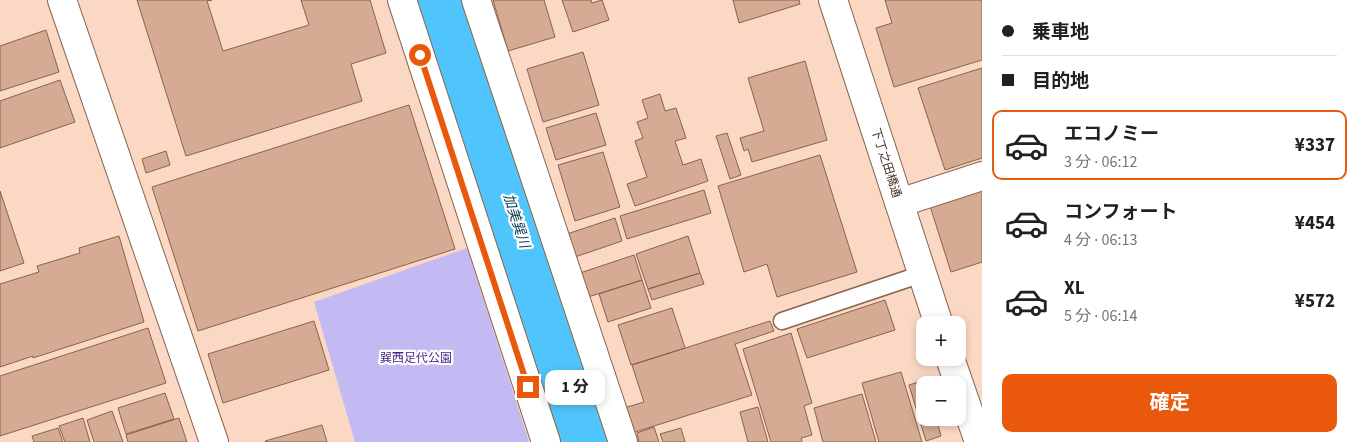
<!DOCTYPE html>
<html lang="ja">
<head>
<meta charset="utf-8">
<style>
	body { margin:0; font-family:"Source Sans 3","Noto Sans JP",sans-serif; background:#f6f6f6; color:#202124; height:100vh; display:flex; flex-direction:column; font-size:19px; white-space:nowrap }
	* { box-sizing:border-box; margin:0 }
	p { font-size:16px; color:#757577 }
	.icon { flex:none; width:28px; height:28px; fill:none; stroke:currentColor; stroke-width:2; stroke-linecap:round; stroke-linejoin:round }
	.map { position:relative; flex:1; overflow:hidden }
	.side { display:flex; flex-direction:column; background:#fff; width:375px }
	.side>* { flex:none }
	.guide { display:grid; align-content:center; height:110px; padding:0 20px; background:#fff }
	.buttons { position:absolute; left:916px; top:316px; display:grid; gap:10px }
	.buttons a { display:grid; place-items:center; width:50px; height:50px; border-radius:10px; background:#fff; box-shadow:0 2px 8px #0003; font-size:25px }
	.end { position:absolute; width:22px; height:22px; margin:-11px; border:6px solid #ea580c; background:#fff; box-shadow:0 0 0 2px #fff }
	.from { border-radius:50% }
	.bubble { position:absolute; height:35px; border-radius:10px; background:#fff; box-shadow:0 2px 8px #0003; font-size:16px; font-weight:700; line-height:35px; text-align:center }
	.guide b { display:flex; align-items:center; gap:18px; height:48px; font-size:19px }
	.guide b+b { border-top:1px solid #e0e0e0 }
	.guide i { width:12px; height:12px; background:#202124 }
	ul { padding:0; list-style:none }
	li { display:flex; align-items:center; gap:15px; height:70px; margin:0 10px 8px; padding:0 10px; border:2px solid transparent; border-radius:10px }
	li div { flex:1 }
	li b { display:block; font-size:19px }
	li em { font-style:normal; font-weight:700 }
	li.on { border-color:#ea580c }
	li>.icon { width:45px; height:45px; stroke-width:1.5 }
	.primary-button { display:flex; gap:10px; margin-top:auto; padding:10px 20px }
	.primary-button a { flex:1; height:58px; border-radius:10px; background:#ea580c; color:#fff; font-size:20px; font-weight:700; line-height:58px; text-align:center }
	main { display:flex; flex:1; min-height:0 }
	.map>svg:first-child { display:block }
	.green { fill:#c3baf4 }
	.lines { fill:none; stroke-linecap:round; stroke-linejoin:round }
	.river { stroke:#50c5fb; stroke-width:70 }
	.building { fill:#d5ab93; stroke:#88634d }
	.lane-casing { stroke:#89644d; stroke-width:19 }
	.street-casing { stroke:#89644d; stroke-width:30 }
	.lane { stroke:#fff; stroke-width:16 }
	.street { stroke:#fff; stroke-width:28 }
	.route { stroke:#ea580c; stroke-width:6 }
	.labels { text-anchor:middle; dominant-baseline:central; stroke-width:4.5; stroke-linejoin:round; paint-order:stroke }
	.street-label { font-size:12px; fill:#3f2f25; stroke:#fff }
	.park-label { font-size:12px; fill:#47268c; stroke:#fff }
	.water-label { font-size:14px; font-style:italic; fill:#04394f; stroke:#fff }
</style>
</head>
<body>
<main>
<div class="map">
<svg width="982" height="442" viewBox="0 0 982 442">
	<rect width="100%" height="100%" fill="#fad8c4"/>
	<path class="green" d="M 467,248 L 529,442 L 355,442 L 314,302 Z"/>
	<g class="lines">
		<path class="river" d="M 442,0 L 589,442"/>
	</g>
	<path class="building" d="M 137,0 L 212,0 L 207,1 L 223,51 L 309,25 L 301,0 L 370,0 L 386,53 L 351,64 L 362,101 L 186,156 Z
		M 493,0 L 544,0 L 555,37 L 508,51 Z
		M 562,0 L 591,0 L 592,3 L 602,0 L 609,20 L 573,32 Z
		M 733,0 L 799,0 L 800,4 L 739,23 Z
		M 885,0 L 982,0 L 982,60 L 894,87 L 876,28 L 892,23 Z
		M 46,30 L 59,72 L 0,91 L 0,46 Z
		M 583,52 L 599,105 L 543,122 L 527,69 Z
		M 805,61 L 827,140 L 752,162 L 748,149 L 744,151 L 740,138 L 764,131 L 748,78 Z
		M 982,68 L 982,158 L 945,170 L 918,88 Z
		M 60,80 L 75,122 L 0,148 L 0,101 Z
		M 660,94 L 665,111 L 676,108 L 686,138 L 675,141 L 683,165 L 701,159 L 708,181 L 635,206 L 627,184 L 647,177 L 635,141 L 643,138 L 637,122 L 648,118 L 642,100 Z
		M 409,105 L 455,249 L 198,331 L 152,187 Z
		M 596,113 L 606,145 L 556,160 L 546,128 Z
		M 727,133 L 741,175 L 730,179 L 716,136 Z
		M 166,151 L 170,165 L 146,173 L 142,159 Z
		M 603,152 L 620,207 L 575,221 L 558,165 Z
		M 820,155 L 857,272 L 777,297 L 767,264 L 744,272 L 718,186 Z
		M 704,190 L 711,213 L 627,239 L 620,216 Z
		M 982,190 L 982,262 L 951,272 L 930,206 Z
		M 0,191 L 24,263 L 0,271 Z
		M 615,218 L 622,241 L 575,257 L 567,234 Z
		M 119,236 L 144,322 L 33,358 L 33,356 L 0,367 L 0,284 L 39,272 L 37,266 L 80,253 L 79,248 Z
		M 688,236 L 700,273 L 648,289 L 636,254 Z
		M 634,255 L 642,280 L 588,297 L 580,273 Z
		M 700,273 L 704,284 L 652,300 L 648,289 Z
		M 642,280 L 651,308 L 608,322 L 599,294 Z
		M 885,300 L 895,330 L 807,358 L 797,329 Z
		M 672,308 L 685,348 L 631,365 L 618,325 Z
		M 314,321 L 329,370 L 223,403 L 208,354 Z
		M 770,321 L 774,331 L 735,344 L 752,395 L 632,433 L 624,408 L 644,402 L 632,365 Z
		M 148,328 L 166,383 L 0,436 L 0,376 Z
		M 791,333 L 812,403 L 804,406 L 812,435 L 801,438 L 802,442 L 771,442 L 743,349 Z
		M 901,372 L 922,442 L 879,442 L 862,383 Z
		M 925,380 L 927,385 L 925,385 L 925,418 L 936,418 L 941,436 L 926,441 L 909,385 Z
		M 165,393 L 174,419 L 126,434 L 118,408 Z
		M 862,394 L 876,442 L 823,442 L 814,408 Z
		M 758,407 L 768,442 L 748,442 L 740,412 Z
		M 112,411 L 123,442 L 94,442 L 87,420 Z
		M 83,418 L 90,442 L 65,442 L 59,426 Z
		M 179,418 L 187,442 L 128,442 L 126,435 Z
		M 322,425 L 327,442 L 266,442 L 265,441 Z
		M 654,427 L 659,442 L 639,442 L 637,433 Z
		M 58,428 L 63,442 L 34,442 L 32,436 Z
		M 681,428 L 685,442 L 663,442 L 660,434 Z"/>
	<g class="lines">
		<g class="lane-casing">
			<path id="lane" d="M 782,321 L 922,274"/>
		</g>
		<g class="street-casing">
			<path id="street" d="M 62,0 L 214,442
				M 402,0 L 546,442
				M 476,0 L 623,442
				M 833,0 L 939,325
				M 899,203 L 982,176
				M 950,358 L 979,442"/>
		</g>
		<use href="#lane" class="lane"/>
		<use href="#street" class="street"/>
	</g>
	<g class="lines">
		<path class="route" d="M 420,55 L 528,387"/>
	</g>
	<g class="labels">
		<g class="street-label">
			<text transform="translate(886 163) rotate(72)">下丁之田橋通</text>
		</g>
		<g class="park-label">
			<text x="416" y="358">巽西足代公園</text>
		</g>
		<g class="water-label">
			<text transform="translate(516 221) rotate(72)">加美巽川</text>
		</g>
	</g>
</svg>
<div class="buttons">
<a>+</a>
<a>−</a>
</div>
<i class="end from" style="left:420px;top:55px"></i>
<i class="end" style="left:528px;top:387px"></i>
<div class="bubble" style="left:545px;top:370px;width:60px">1 分</div>
</div>
<section class="side">
<div class="guide">
<b><i class="from"></i>乗車地</b>
<b><i></i>目的地</b>
</div>
<ul>
<li class="on"><svg class="icon" aria-label="car" viewBox="0 0 24 24"><path d="M5 17H2v-5l4-1 3-4h7l3 4 3 1v5h-3M9 17h6M6 11h13"/><circle cx="7" cy="17" r="2"/><circle cx="17" cy="17" r="2"/></svg><div><b>エコノミー</b><p>3 分 · 06:12</p></div><em>¥337</em></li>
<li><svg class="icon" aria-label="car" viewBox="0 0 24 24"><path d="M5 17H2v-5l4-1 3-4h7l3 4 3 1v5h-3M9 17h6M6 11h13"/><circle cx="7" cy="17" r="2"/><circle cx="17" cy="17" r="2"/></svg><div><b>コンフォート</b><p>4 分 · 06:13</p></div><em>¥454</em></li>
<li><svg class="icon" aria-label="car" viewBox="0 0 24 24"><path d="M5 17H2v-5l4-1 3-4h7l3 4 3 1v5h-3M9 17h6M6 11h13"/><circle cx="7" cy="17" r="2"/><circle cx="17" cy="17" r="2"/></svg><div><b>XL</b><p>5 分 · 06:14</p></div><em>¥572</em></li>
</ul>
<div class="primary-button"><a>確定</a></div>
</section>
</main>
</body>
</html>
